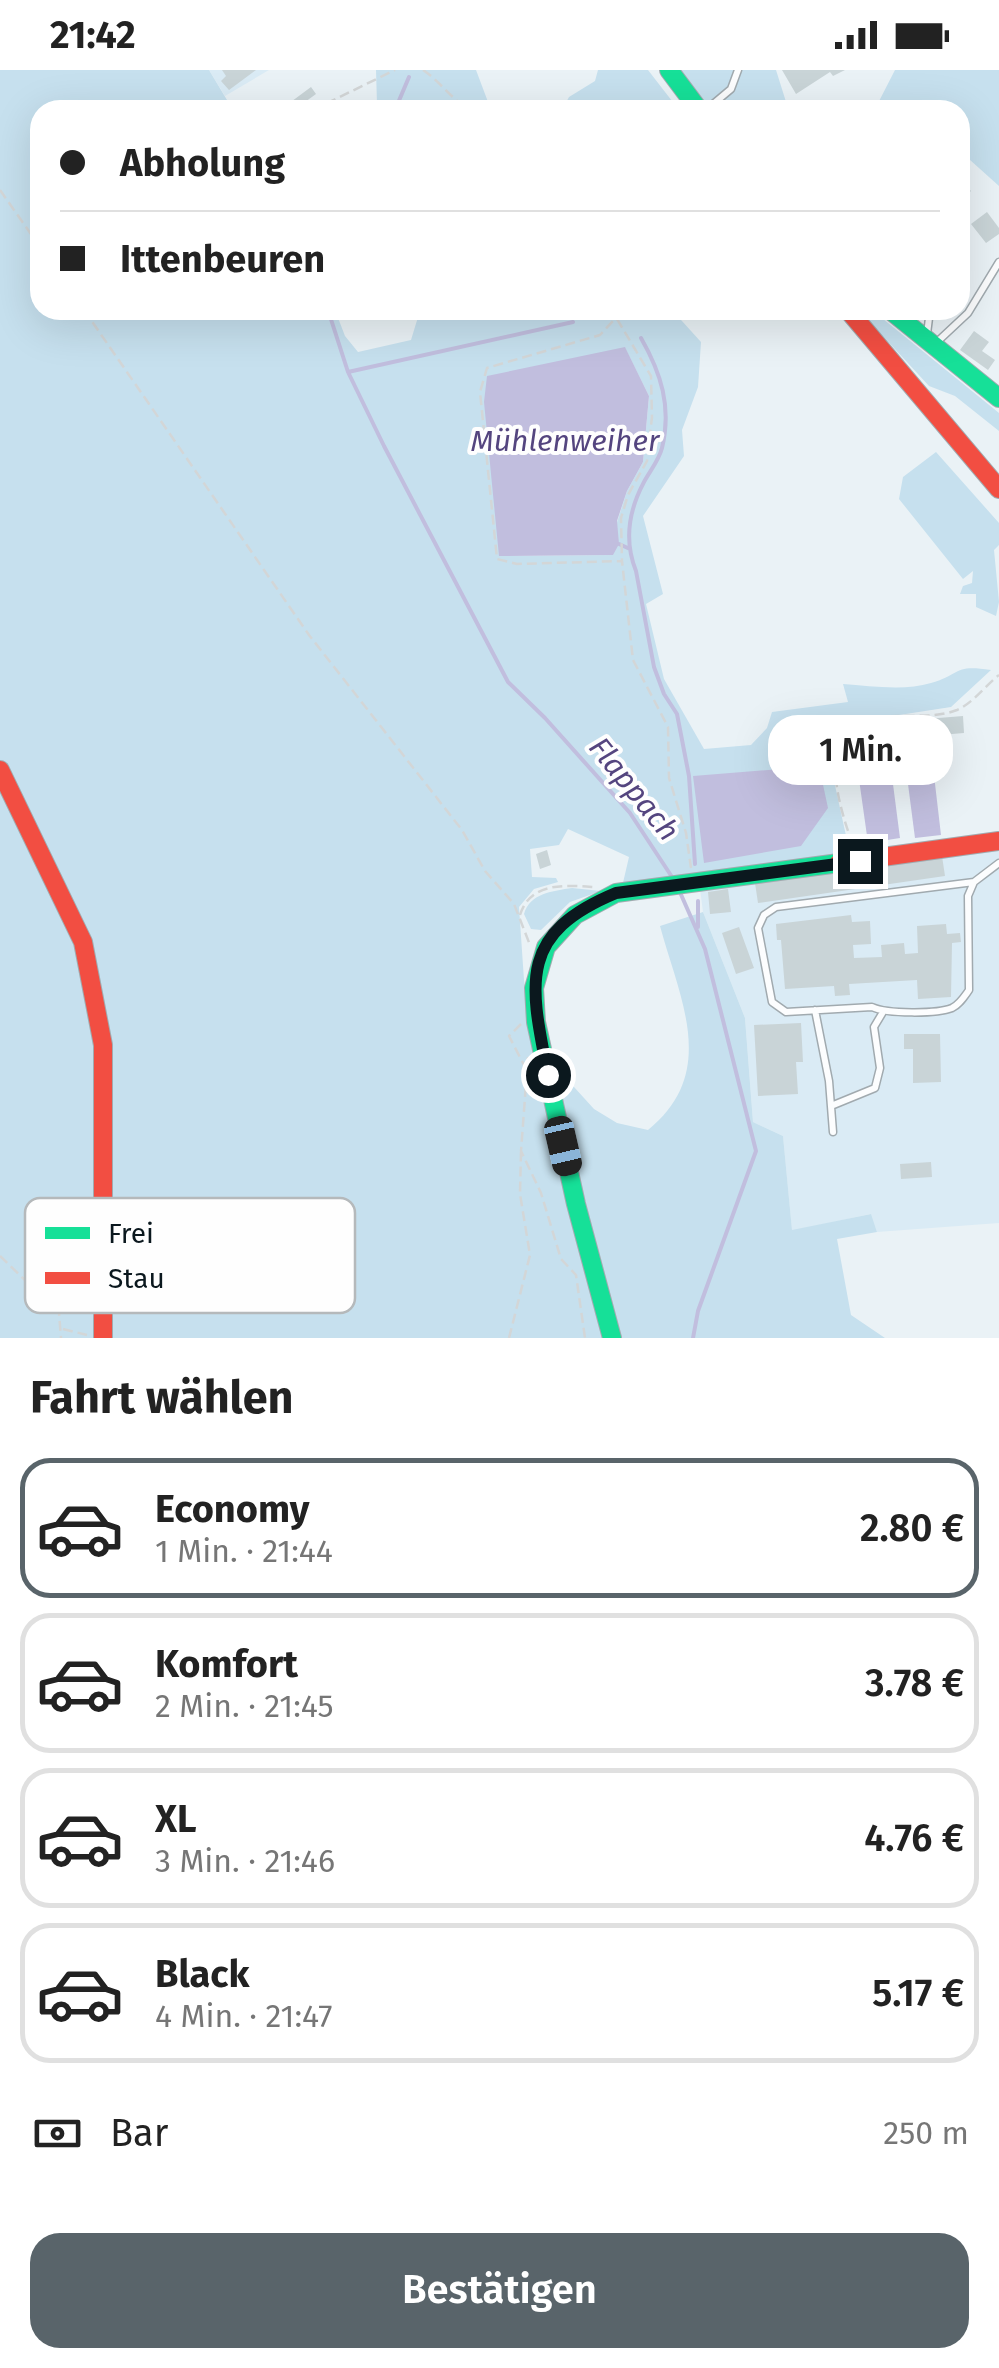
<!DOCTYPE html>
<html lang="de">
<head>
<meta charset="utf-8">
<style>
	body { margin:0; font-family:"Fira Sans",sans-serif; background:#f6f6f6; color:#222; height:100vh; display:flex; flex-direction:column; font-size:38px; white-space:nowrap }
	* { box-sizing:border-box; margin:0 }
	p { font-size:32px; color:#767676 }
	.icon { flex:none; width:55px; height:55px; fill:none; stroke:currentColor; stroke-width:2; stroke-linecap:round; stroke-linejoin:round }
	.map { position:relative; height:1268px; overflow:hidden }
	.details { display:flex; flex-direction:column; background:#fff; flex:1 }
	.details>* { flex:none }
	.banner { position:absolute; left:30px; top:30px; width:940px; height:220px; border-radius:30px; box-shadow:0 10px 40px #0002; display:grid; align-content:center; height:220px; padding:0 30px; background:#fff }
	.end { position:absolute; width:45px; height:45px; margin:-22px; border:12px solid #0b181e; background:#fff; box-shadow:0 0 0 5px #fff }
	.from { border-radius:50% }
	.bubble { position:absolute; height:70px; border-radius:30px; background:#fff; box-shadow:0 10px 40px #0002; font-size:32px; font-weight:600; line-height:70px; text-align:center }
	.car { position:absolute; width:30px; height:60px; margin:-30px -15px; border-radius:12px; box-shadow:0 0 8px 2px #0007; background:linear-gradient(#222 24%,#8ab4d8 0 40%,#222 0 76%,#8ab4d8 0 86%,#222 0) }
	.banner b { display:flex; align-items:center; gap:35px; height:95px; font-size:38px }
	.banner b+b { border-top:2px solid #e0e0e0 }
	.banner i { width:25px; height:25px; background:#222 }
	ul { padding:0; list-style:none }
	li { display:flex; align-items:center; gap:30px; height:140px; margin:0 20px 15px; padding:0 10px; border:5px solid #e0e0e0; border-radius:30px }
	li div { flex:1 }
	li b { display:block; font-size:38px }
	li em { font-style:normal; font-weight:600 }
	li.selected { border-color:#59646a }
	li>.icon { width:90px; height:90px; stroke-width:1.5 }
	h2 { padding:0 30px; font-size:45px; line-height:120px }
	.pay { display:flex; align-items:center; gap:25px; height:110px; padding:0 30px; font-size:38px }
	.pay p { margin-inline-start:auto }
	.action { display:flex; gap:20px; margin-top:auto; padding:20px 30px }
	.action a { flex:1; height:115px; border-radius:30px; background:#59646a; color:#fff; font-size:40px; font-weight:600; line-height:115px; text-align:center }
	.status { display:flex; justify-content:space-between; align-items:center; height:70px; padding:0 50px; background:#fff; direction:ltr }
	.status svg { height:28px; fill:currentColor }
	.map>svg:first-child { display:block }
	.built { fill:#daebf5 }
	.green { fill:#c6e0ee; fill-rule:evenodd }
	.water { fill:#c1bede }
	.lines { fill:none; stroke-linecap:round; stroke-linejoin:round }
	.stream { stroke:#c1bede; stroke-width:4 }
	.building { fill:#c9d4d7 }
	.lane-casing { stroke:#a1aaaf; stroke-width:9 }
	.fast-casing { stroke:#a1aaaf; stroke-width:20 }
	.jam-casing { stroke:#a1aaaf; stroke-width:20 }
	.path { stroke:#d3d6d7; stroke-width:2.5; stroke-dasharray:10 5; stroke-linecap:butt }
	.lane { stroke:#fcfdfe; stroke-width:6 }
	.fast { stroke:#16e098; stroke-width:18 }
	.jam { stroke:#f24e42; stroke-width:18 }
	.route { stroke:#0b181e; stroke-width:12 }
	.labels { text-anchor:middle; dominant-baseline:central; stroke-width:8; stroke-linejoin:round; paint-order:stroke }
	.water-label { font-size:30px; font-style:italic; fill:#54457f; stroke:#fefefe }
	.key { fill:#fefefe; stroke:#b5b9bb; stroke-width:2.5 }
	.key-label { font-size:28px; fill:#0b181e }
</style>
</head>
<body>
<div class="status"><b>21:42</b><svg viewBox="0 0 49 12"><path d="M0 12V9h3v3zM5 12V6h3v6zM10 12V3h3v9zM15 12V0h3v12zM26 1h20v11H26zM47 4h2v5h-2z"/></svg></div>
<div class="map">
<svg width="999" height="1268" viewBox="0 0 999 1268">
	<rect width="100%" height="100%" fill="#eaf2f6"/>
	<path class="built" d="M 209,0 L 269,0 L 225,26 Z
		M 999,777 L 999,1153 L 877,1162 L 870,1144 L 792,1161 L 783,1066 L 753,1052 L 745,948 L 703,842 L 700,819 Z"/>
	<path class="green" d="M 0,0 L 209,0 L 233,40 L 40,40 L 40,240 L 335,240 L 345,266 L 358,282 L 411,270 L 418,247 L 428,240 L 672,240 L 701,272 L 698,317 L 682,360 L 684,386 L 643,446 L 663,524 L 646,534 L 664,609 L 704,679 L 751,675 L 767,658 L 772,642 L 848,632 L 843,614 C 871,616 905,621 931,613 C 962,604 953,594 991,600 L 951,637 L 847,653 L 829,688 L 850,784 L 622,817 L 629,787 L 568,759 L 559,775 L 530,779 L 532,807 L 556,808 L 558,812 L 534,819 L 519,837 L 524,910 L 534,973 L 594,1039 L 617,1053 L 648,1060 C 719,1002 680,930 660,856 L 703,842 L 745,948 L 753,1052 L 783,1066 L 792,1160 L 871,1144 L 877,1162 L 837,1169 L 851,1245 L 885,1268 L 0,1268 ZM 625,278 L 649,326 L 643,392 L 627,421 L 617,452 L 613,485 L 499,486 Z
		M 376,0 L 476,0 L 491,40 L 361,40 L 377,34 Z
		M 598,0 L 648,0 L 679,40 L 562,40 L 569,27 L 595,11 Z
		M 669,0 L 776,0 L 787,35 L 875,39 L 895,0 L 999,0 L 999,116 L 960,81 L 960,40 L 699,40 Z
		M 859,240 L 872,240 L 999,343 L 999,361 L 955,326 L 929,316 Z
		M 936,382 L 999,453 L 999,475 L 994,480 L 999,532 L 996,546 L 976,537 L 976,524 L 960,524 L 963,516 L 972,513 L 973,501 L 963,509 L 899,429 L 903,407 Z
		M 572,818 L 601,821 L 570,832 L 541,860 L 531,859 L 524,844 C 530,823 553,821 572,818 Z"/>
	<path class="water" d="M 625,277 L 649,326 L 643,392 L 627,421 L 617,451 L 619,474 L 613,485 L 499,486 L 484,332 L 487,306 Z
		M 932,688 L 941,765 L 915,768 L 905,691 Z
		M 890,691 L 900,768 L 868,773 L 857,695 Z
		M 819,696 L 828,738 L 801,776 L 704,793 L 693,706 Z"/>
	<g class="lines">
		<path class="stream" d="M 395,40 L 409,7
			M 328,240 L 348,302 L 384,376 L 508,612 L 545,648 L 630,743 L 672,807
			M 641,268 C 661,303 672,337 662,378 C 659,390 650,401 644,412 C 629,440 624,471 636,501 L 654,597 L 664,624 L 677,644 L 689,706 L 695,794
			M 348,302 L 573,252
			M 619,474 L 630,479
			M 679,820 L 705,879 L 756,1081 L 698,1241 L 693,1268
			M 698,857 L 698,831"/>
	</g>
	<path class="building" d="M 222,0 L 256,0 L 229,20 L 221,11 L 226,6 Z
		M 782,0 L 845,0 L 833,6 L 830,2 L 796,24 Z
		M 311,17 L 316,24 L 294,40 L 280,40 Z
		M 960,109 L 971,121 L 960,131 Z
		M 987,142 L 999,158 L 999,164 L 986,173 L 971,154 Z
		M 974,261 L 989,272 L 982,281 L 995,290 L 988,300 L 960,280 Z
		M 963,646 L 964,663 L 879,670 L 878,653 Z
		M 547,780 L 551,795 L 540,799 L 536,784 Z
		M 942,786 L 945,806 L 758,833 L 755,813 Z
		M 728,819 L 731,842 L 710,844 L 708,822 Z
		M 851,845 L 852,852 L 870,851 L 871,874 L 853,875 L 854,888 L 882,887 L 881,875 L 904,873 L 905,884 L 918,883 L 917,856 L 946,854 L 947,864 L 960,863 L 961,872 L 952,873 L 951,927 L 918,929 L 917,910 L 849,914 L 850,925 L 835,926 L 834,916 L 785,919 L 781,870 L 777,870 L 776,854 Z
		M 739,857 L 754,898 L 736,904 L 722,863 Z
		M 801,953 L 803,992 L 796,992 L 798,1024 L 758,1026 L 754,955 Z
		M 904,964 L 940,964 L 941,1012 L 913,1013 L 913,979 L 904,979 Z
		M 931,1092 L 932,1107 L 901,1109 L 900,1094 Z"/>
	<g class="lines">
		<g class="lane-casing">
			<path id="lane" d="M 706,40 L 731,19 L 738,0
				M 927,264 L 930,240
				M 937,272 L 968,243 L 999,192
				M 974,812 L 776,837 L 764,845 L 758,858 L 772,932 L 786,942 L 872,937 C 887,944 937,944 952,938 C 960,934 964,927 969,920 L 968,826 L 974,812 L 999,793
				M 815,940 L 829,1011 L 833,1062
				M 831,1036 L 875,1018 L 880,998 L 874,957 L 883,942"/>
		</g>
		<g class="fast-casing">
			<path id="fast" d="M 669,0 L 699,40
				M 890,240 L 999,328
				M 612,1268 L 576,1134 L 536,952 L 534,918 L 546,877 L 575,845 L 616,823 L 839,793"/>
		</g>
		<g class="jam-casing">
			<path id="jam" d="M 848,240 L 999,419
				M 0,700 L 83,872 L 103,975 L 103,1268
				M 839,793 L 999,771"/>
		</g>
		<path class="path" d="M 423,0 C 441,12 451,29 470,40
			M 313,40 L 395,0
			M 0,120 L 40,177
			M 84,240 L 309,565 L 462,760 L 485,801 L 514,834 L 530,875
			M 623,240 L 600,265 L 487,298 L 480,322 L 497,489 L 517,494 L 622,491 L 633,590 L 668,657 L 669,708 L 686,763 L 691,798
			M 617,249 L 651,306 L 652,347 L 647,391 L 628,425 L 621,448 L 622,490
			M 853,775 C 839,737 814,660 872,648 C 899,643 931,650 957,640 C 973,633 985,616 999,605
			M 520,845 C 530,812 565,815 593,817
			M 521,954 L 509,966 L 525,997
			M 528,987 L 521,1081 L 541,1123 L 561,1189 L 576,1205 L 585,1268
			M 0,1186 L 59,1243 L 61,1268
			M 63,1259 L 87,1265
			M 509,1268 L 530,1185 L 520,1124 L 521,1082"/>
		<use href="#lane" class="lane"/>
		<use href="#fast" class="fast"/>
		<use href="#jam" class="jam"/>
	</g>
	<g class="lines">
		<path class="route" d="M 548,1005 C 530,914 517,864 616,823 L 860,791"/>
	</g>
	<g class="labels">
		<g class="water-label">
			<text x="565" y="371">Mühlenweiher</text>
			<text transform="translate(634 719) rotate(51)">Flappach</text>
		</g>
	</g>
	<rect x="25" y="1128" width="330" height="115" rx="15" class="key"/>
	<rect x="45" y="1157" width="45" height="12" fill="#16e098"/>
	<rect x="45" y="1202" width="45" height="12" fill="#f24e42"/>
	<g class="key-label">
		<text x="108" y="1173">Frei</text>
		<text x="108" y="1218">Stau</text>
	</g>
</svg>
<i class="end from" style="left:548px;top:1005px"></i>
<i class="end" style="left:860px;top:791px"></i>
<div class="bubble" style="left:768px;top:645px;width:185px">1 Min.</div>
<i class="car" style="left:563px;top:1076px;rotate:167deg"></i>
<div class="banner">
<b><i class="from"></i>Abholung</b>
<b><i></i>Ittenbeuren</b>
</div>
</div>
<section class="details">
<h2>Fahrt wählen</h2>
<ul>
<li class="selected"><svg class="icon" aria-label="car" viewBox="0 0 24 24"><path d="M5 17H2v-5l4-1 3-4h7l3 4 3 1v5h-3M9 17h6M6 11h13"/><circle cx="7" cy="17" r="2"/><circle cx="17" cy="17" r="2"/></svg><div><b>Economy</b><p>1 Min. · 21:44</p></div><em>2.80 €</em></li>
<li><svg class="icon" aria-label="car" viewBox="0 0 24 24"><path d="M5 17H2v-5l4-1 3-4h7l3 4 3 1v5h-3M9 17h6M6 11h13"/><circle cx="7" cy="17" r="2"/><circle cx="17" cy="17" r="2"/></svg><div><b>Komfort</b><p>2 Min. · 21:45</p></div><em>3.78 €</em></li>
<li><svg class="icon" aria-label="car" viewBox="0 0 24 24"><path d="M5 17H2v-5l4-1 3-4h7l3 4 3 1v5h-3M9 17h6M6 11h13"/><circle cx="7" cy="17" r="2"/><circle cx="17" cy="17" r="2"/></svg><div><b>XL</b><p>3 Min. · 21:46</p></div><em>4.76 €</em></li>
<li><svg class="icon" aria-label="car" viewBox="0 0 24 24"><path d="M5 17H2v-5l4-1 3-4h7l3 4 3 1v5h-3M9 17h6M6 11h13"/><circle cx="7" cy="17" r="2"/><circle cx="17" cy="17" r="2"/></svg><div><b>Black</b><p>4 Min. · 21:47</p></div><em>5.17 €</em></li>
</ul>
<div class="pay"><svg class="icon" aria-label="cash" viewBox="0 0 24 24"><path d="M3 7h18v10H3z"/><circle cx="12" cy="12" r="2"/></svg>Bar<p>250 m</p></div>
<div class="action"><a>Bestätigen</a></div>
</section>
</body>
</html>
